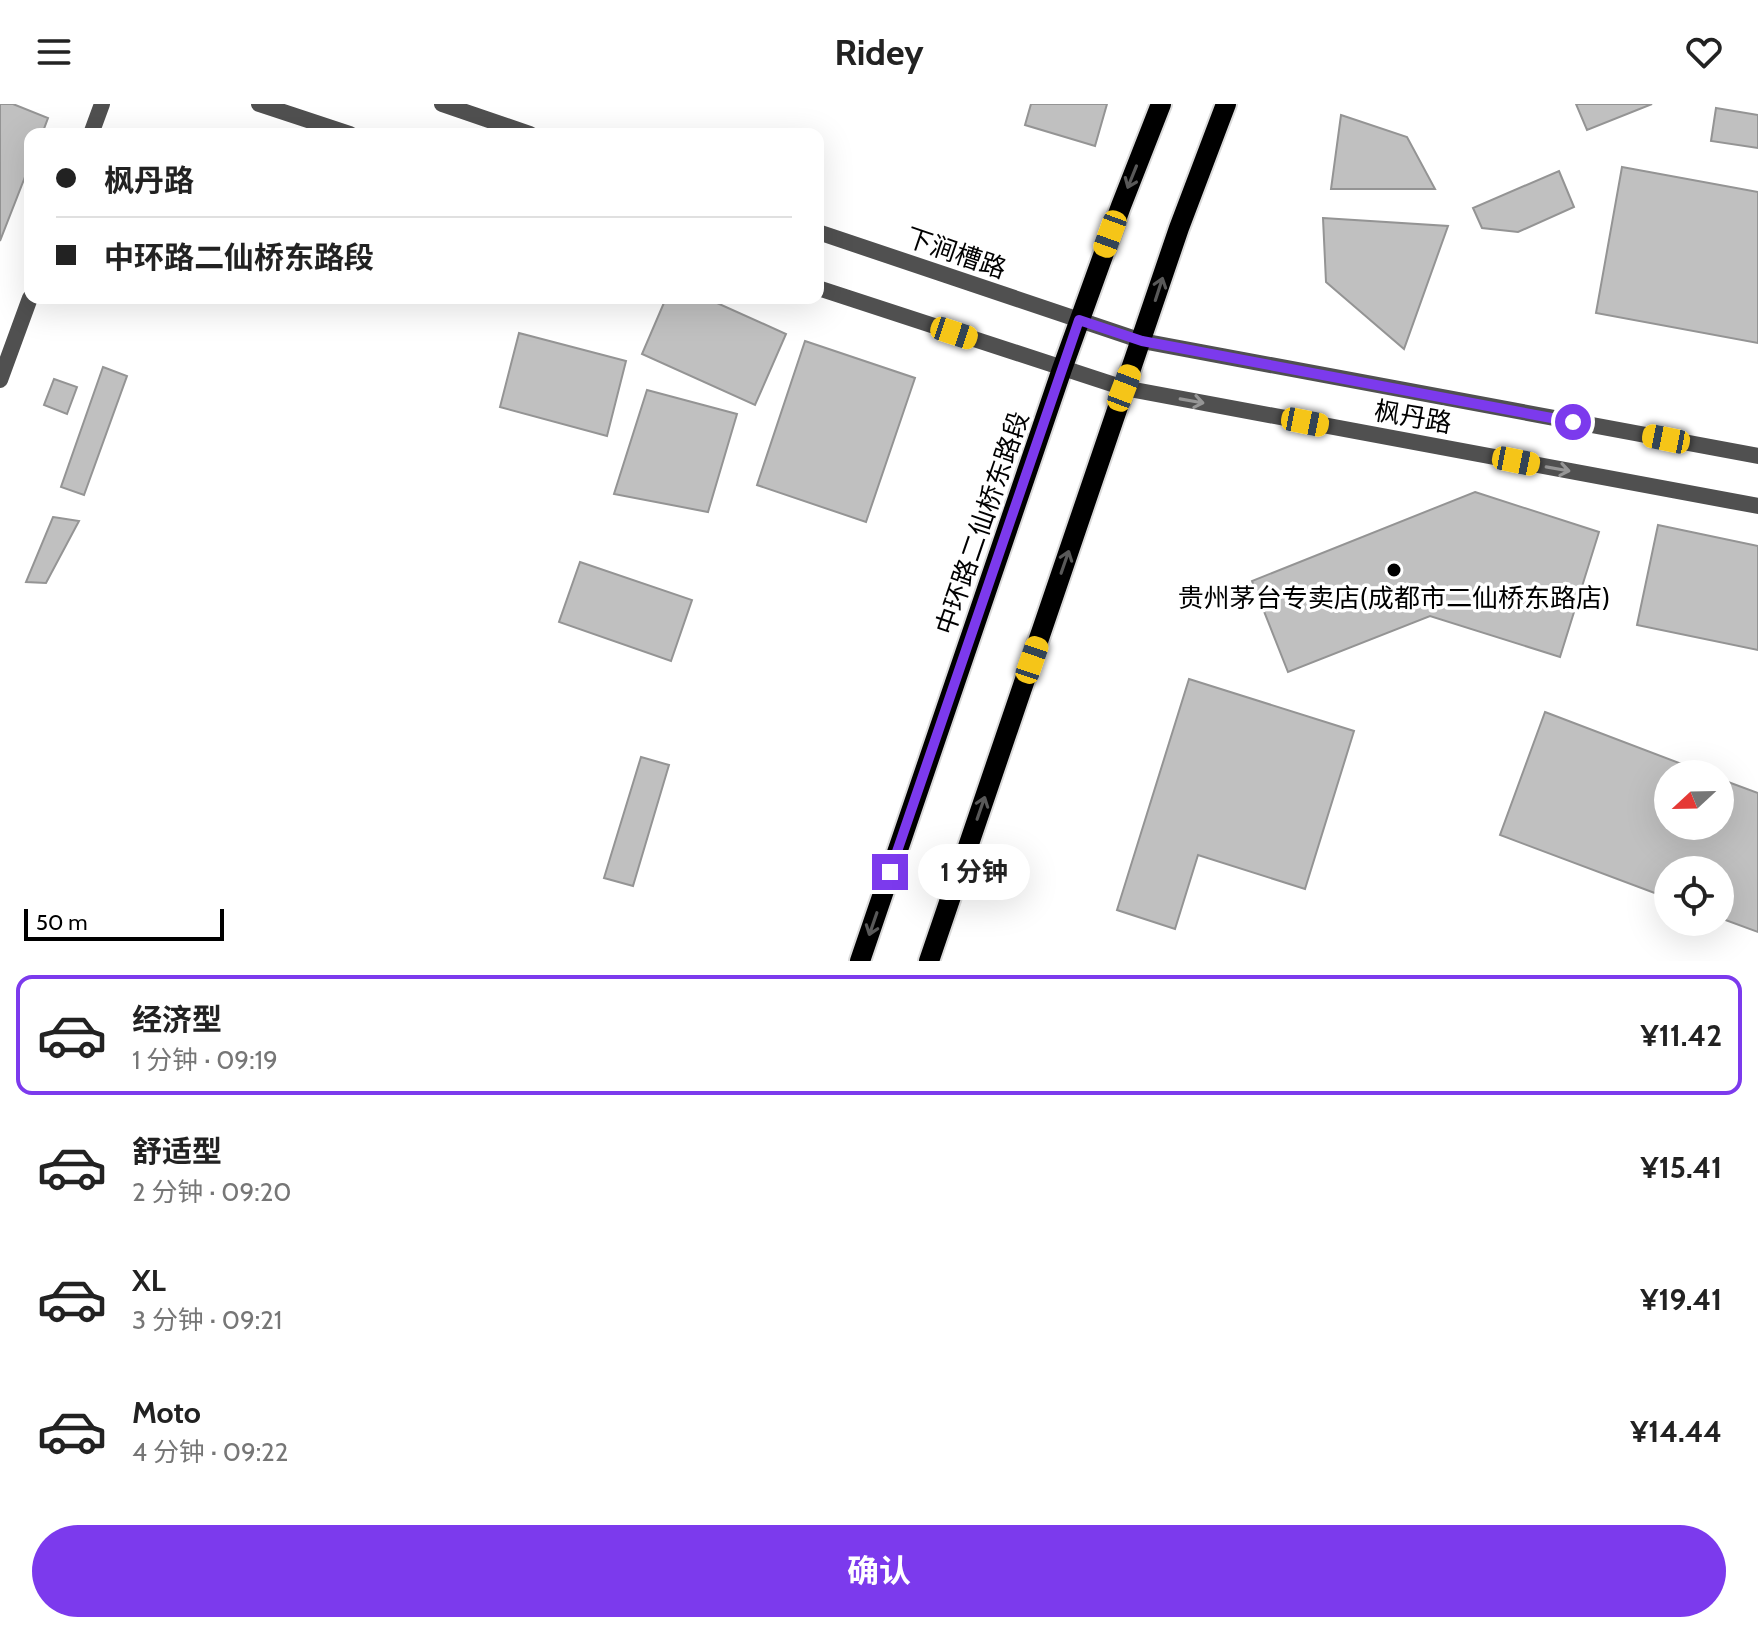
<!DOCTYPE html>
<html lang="zh">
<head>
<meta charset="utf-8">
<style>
	body { margin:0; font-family:Cabin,"Noto Sans SC",sans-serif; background:#f2f2f2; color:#222; height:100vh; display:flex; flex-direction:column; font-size:30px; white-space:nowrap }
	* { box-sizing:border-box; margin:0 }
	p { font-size:26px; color:#767676 }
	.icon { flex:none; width:44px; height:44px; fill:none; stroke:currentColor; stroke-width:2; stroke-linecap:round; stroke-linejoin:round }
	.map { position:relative; height:857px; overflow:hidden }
	.drawer { display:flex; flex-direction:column; background:#fff; flex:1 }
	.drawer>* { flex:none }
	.hud { position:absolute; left:24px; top:24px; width:800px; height:176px; border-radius:16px; box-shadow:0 8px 32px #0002; display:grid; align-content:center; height:176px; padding:0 32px; background:#fff }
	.needle { width:52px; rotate:248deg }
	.tools { position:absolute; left:1654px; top:656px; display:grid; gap:16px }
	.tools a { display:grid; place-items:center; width:80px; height:80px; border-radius:50%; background:#fff; box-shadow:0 8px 32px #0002; font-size:40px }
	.scale { position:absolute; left:24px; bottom:20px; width:200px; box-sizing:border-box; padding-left:8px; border:4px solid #000; border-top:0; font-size:22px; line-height:28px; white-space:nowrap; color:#000; -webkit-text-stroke:6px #fff; paint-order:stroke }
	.end { position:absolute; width:36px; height:36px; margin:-18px; border:10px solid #7c3aed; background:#fff; box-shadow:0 0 0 4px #fff }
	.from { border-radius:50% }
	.bubble { position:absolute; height:56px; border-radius:28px; background:#fff; box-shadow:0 8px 32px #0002; font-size:26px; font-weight:700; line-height:56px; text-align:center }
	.car { position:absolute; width:24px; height:48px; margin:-24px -12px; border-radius:10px; box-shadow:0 0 6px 2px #0007; background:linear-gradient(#f5c518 24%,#345 0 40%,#f5c518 0 76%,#345 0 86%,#f5c518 0) }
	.hud b { display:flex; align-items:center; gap:28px; height:76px; font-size:30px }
	.hud b+b { border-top:2px solid #e0e0e0 }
	.hud i { width:20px; height:20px; background:#222 }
	ul { padding:14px 0 0; list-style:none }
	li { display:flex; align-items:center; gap:24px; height:120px; margin:0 16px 12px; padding:0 16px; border:4px solid transparent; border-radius:16px }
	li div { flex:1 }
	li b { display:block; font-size:30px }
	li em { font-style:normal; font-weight:700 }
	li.selected { border-color:#7c3aed }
	li>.icon { width:72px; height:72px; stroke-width:1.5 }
	.action { display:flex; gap:16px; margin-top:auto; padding:16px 32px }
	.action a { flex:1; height:92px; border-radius:48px; background:#7c3aed; color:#fff; font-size:32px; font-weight:700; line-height:92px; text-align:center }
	header { display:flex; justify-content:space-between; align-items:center; height:104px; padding:0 32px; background:#fff; font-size:36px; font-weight:700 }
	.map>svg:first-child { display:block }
	.building { fill:#c0c0c0; stroke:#949494; stroke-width:2 }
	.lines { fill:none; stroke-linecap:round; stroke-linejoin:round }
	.primary-casing { stroke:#dbdbdb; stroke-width:24 }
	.tertiary { stroke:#505050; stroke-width:16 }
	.primary { stroke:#000; stroke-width:20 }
	.oneway { stroke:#595959 }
	.oneway2 { stroke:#969696 }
	.route { stroke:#7c3aed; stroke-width:10 }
	.poi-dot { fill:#000; stroke:#fff; stroke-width:3 }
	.labels { text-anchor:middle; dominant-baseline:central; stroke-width:7; stroke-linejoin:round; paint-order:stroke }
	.street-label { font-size:26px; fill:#000; stroke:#fff }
	.poi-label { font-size:26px; fill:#000; stroke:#fff }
</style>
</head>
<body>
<header><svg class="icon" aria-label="menu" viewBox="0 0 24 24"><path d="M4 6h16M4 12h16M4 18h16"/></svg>Ridey<svg class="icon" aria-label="heart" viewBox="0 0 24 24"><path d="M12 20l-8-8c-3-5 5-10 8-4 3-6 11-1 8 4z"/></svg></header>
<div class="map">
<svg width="1758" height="857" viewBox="0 0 1758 857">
	<rect width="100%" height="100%" fill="#fff"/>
	<path class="building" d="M 0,0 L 13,0 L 48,14 L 42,30 L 30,30 L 30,60 L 0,137 Z
		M 1031,0 L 1107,0 L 1095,42 L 1025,21 Z
		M 1576,0 L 1652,0 L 1587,26 Z
		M 1716,4 L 1758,11 L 1758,44 L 1711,37 Z
		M 1341,11 L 1407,33 L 1435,85 L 1331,85 Z
		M 1622,63 L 1758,88 L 1758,239 L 1596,209 Z
		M 1559,67 L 1574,103 L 1518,128 L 1482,124 L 1473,104 Z
		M 1323,114 L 1448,122 L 1404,245 L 1326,178 Z
		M 666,194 L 706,194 L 786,230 L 755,301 L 642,250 Z
		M 519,229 L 626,257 L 607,332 L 500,303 Z
		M 805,237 L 915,274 L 866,418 L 757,381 Z
		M 103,263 L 127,272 L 84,391 L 61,383 Z
		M 54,275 L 77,283 L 67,310 L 44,301 Z
		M 647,286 L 737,310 L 708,408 L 614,390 Z
		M 1475,388 L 1599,428 L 1560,553 L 1430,512 L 1288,568 L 1252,477 Z
		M 53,413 L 79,417 L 46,479 L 26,478 Z
		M 1658,421 L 1758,442 L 1758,546 L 1637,521 Z
		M 580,458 L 692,496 L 671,557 L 559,518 Z
		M 1189,575 L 1354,627 L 1305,785 L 1198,751 L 1175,825 L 1117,806 Z
		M 1545,608 L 1708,670 L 1668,670 L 1668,722 L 1720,722 L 1720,675 L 1758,689 L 1758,828 L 1720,814 L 1720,766 L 1668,766 L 1668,794 L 1500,731 Z
		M 641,653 L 669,661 L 633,782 L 604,774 Z"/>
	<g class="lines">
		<g class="primary-casing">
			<path id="primary" d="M 860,857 L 1062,265 L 1121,102 L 1161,0
				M 929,857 L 1179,124 L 1226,0"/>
		</g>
		<path class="tertiary" d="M 259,0 L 350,30
			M 442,0 L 530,30
			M 91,30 L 102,0
			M 818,128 L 1142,237 L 1758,352
			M 818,184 L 1124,284 L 1758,402
			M 0,276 L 30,194"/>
		<use href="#primary" class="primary"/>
	</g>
	<defs><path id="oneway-shaft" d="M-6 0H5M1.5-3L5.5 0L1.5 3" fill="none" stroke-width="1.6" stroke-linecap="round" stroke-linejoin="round" transform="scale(2)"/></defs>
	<g class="oneway">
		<use href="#oneway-shaft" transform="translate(1132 73) rotate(112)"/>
		<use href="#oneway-shaft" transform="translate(1159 185) rotate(-72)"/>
		<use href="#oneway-shaft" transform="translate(1065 458) rotate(-71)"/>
		<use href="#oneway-shaft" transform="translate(981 704) rotate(-71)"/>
		<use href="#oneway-shaft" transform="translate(873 820) rotate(109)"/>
	</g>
	<g class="oneway2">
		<use href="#oneway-shaft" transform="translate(1192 297) rotate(10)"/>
		<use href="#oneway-shaft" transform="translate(1558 365) rotate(10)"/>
	</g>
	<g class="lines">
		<path class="route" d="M 890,768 L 1079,216 L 1142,237 L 1573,318"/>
	</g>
	<circle class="poi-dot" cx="1394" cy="466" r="8"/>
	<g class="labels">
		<g class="street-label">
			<text transform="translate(956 149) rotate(19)">下涧槽路</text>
			<text transform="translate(1413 313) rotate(10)">枫丹路</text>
			<text transform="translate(982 419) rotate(-71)">中环路二仙桥东路段</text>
		</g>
		<g class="poi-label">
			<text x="1394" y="494">贵州茅台专卖店(成都市二仙桥东路店)</text>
		</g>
	</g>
</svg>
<div class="tools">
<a><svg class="needle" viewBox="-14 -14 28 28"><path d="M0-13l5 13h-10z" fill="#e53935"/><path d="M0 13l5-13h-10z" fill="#767676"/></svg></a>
<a><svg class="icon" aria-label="locate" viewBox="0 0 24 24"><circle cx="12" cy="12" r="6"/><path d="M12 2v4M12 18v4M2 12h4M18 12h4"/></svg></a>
</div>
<div class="scale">50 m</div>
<i class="end from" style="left:1573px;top:318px"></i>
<i class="end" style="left:890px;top:768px"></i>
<div class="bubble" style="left:918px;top:740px;width:112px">1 分钟</div>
<i class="car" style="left:1110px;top:130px;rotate:200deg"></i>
<i class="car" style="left:954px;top:229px;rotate:108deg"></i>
<i class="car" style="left:1124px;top:284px;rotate:21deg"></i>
<i class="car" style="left:1305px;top:318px;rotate:101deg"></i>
<i class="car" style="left:1666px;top:335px;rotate:281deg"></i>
<i class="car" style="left:1516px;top:357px;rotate:101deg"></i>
<i class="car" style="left:1032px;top:556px;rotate:19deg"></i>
<div class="hud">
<b><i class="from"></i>枫丹路</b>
<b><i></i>中环路二仙桥东路段</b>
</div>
</div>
<section class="drawer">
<ul>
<li class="selected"><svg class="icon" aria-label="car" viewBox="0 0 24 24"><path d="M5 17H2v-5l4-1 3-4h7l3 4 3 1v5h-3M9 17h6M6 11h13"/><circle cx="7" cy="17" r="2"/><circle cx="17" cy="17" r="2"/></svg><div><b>经济型</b><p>1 分钟 · 09:19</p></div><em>¥11.42</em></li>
<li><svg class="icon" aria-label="car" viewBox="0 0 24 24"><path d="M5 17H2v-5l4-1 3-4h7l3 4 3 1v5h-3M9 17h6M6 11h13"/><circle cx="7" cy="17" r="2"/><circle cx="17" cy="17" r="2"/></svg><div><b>舒适型</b><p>2 分钟 · 09:20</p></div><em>¥15.41</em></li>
<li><svg class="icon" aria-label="car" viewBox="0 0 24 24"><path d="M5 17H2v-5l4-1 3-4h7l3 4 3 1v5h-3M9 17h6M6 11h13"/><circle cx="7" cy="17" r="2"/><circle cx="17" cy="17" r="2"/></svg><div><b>XL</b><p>3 分钟 · 09:21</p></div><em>¥19.41</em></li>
<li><svg class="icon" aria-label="car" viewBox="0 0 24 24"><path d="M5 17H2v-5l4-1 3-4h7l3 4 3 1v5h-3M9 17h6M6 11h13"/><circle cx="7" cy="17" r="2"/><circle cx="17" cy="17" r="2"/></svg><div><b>Moto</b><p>4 分钟 · 09:22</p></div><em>¥14.44</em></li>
</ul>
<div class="action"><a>确认</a></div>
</section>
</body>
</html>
